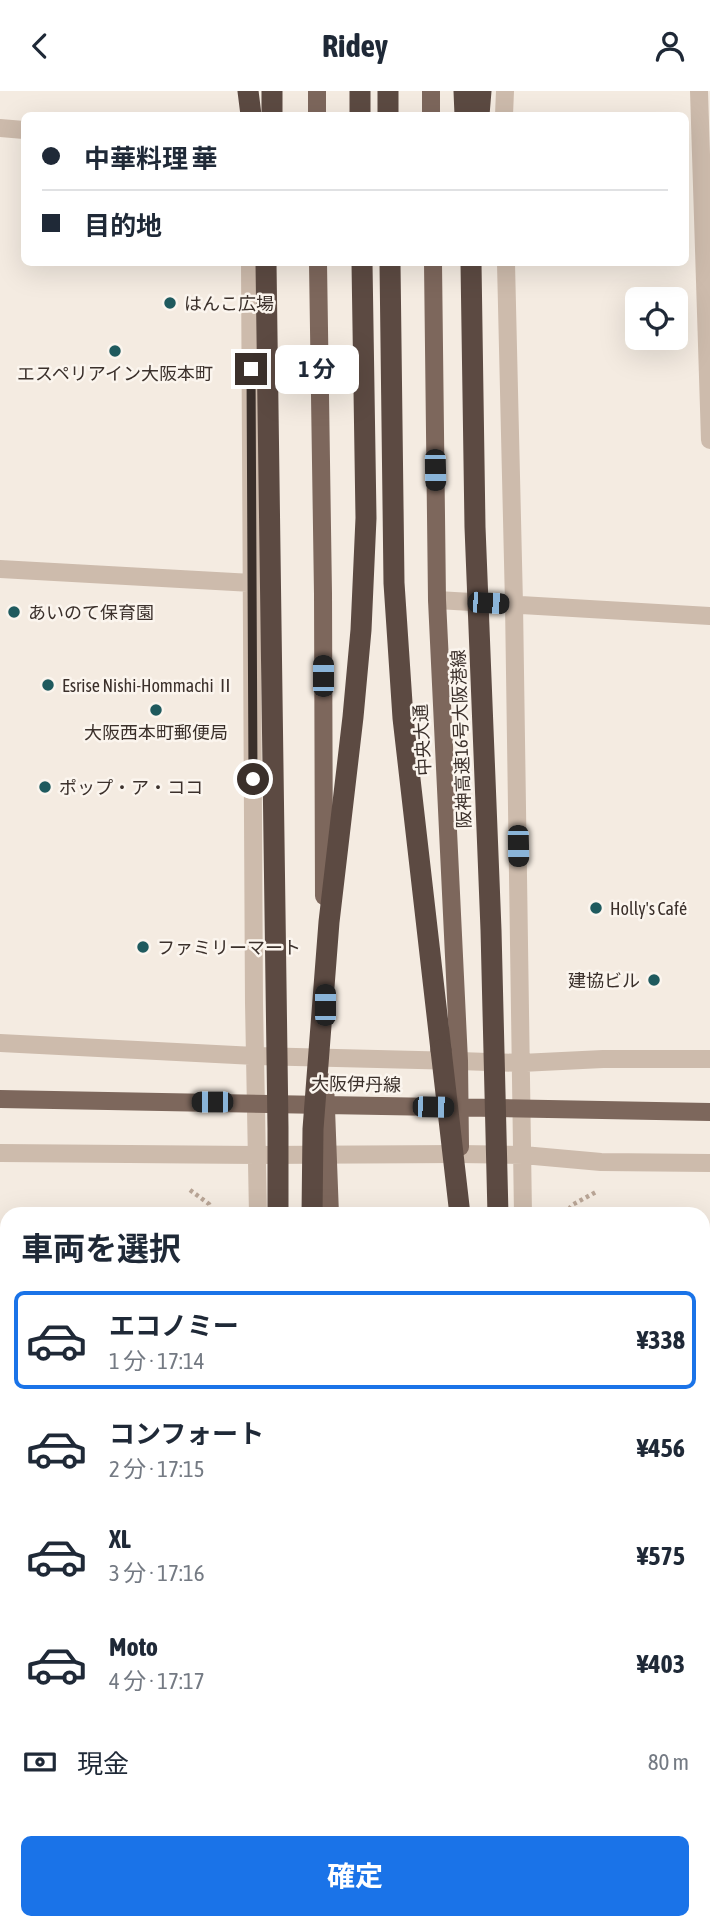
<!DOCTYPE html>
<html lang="ja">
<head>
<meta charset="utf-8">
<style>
	body { margin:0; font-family:"Asap Condensed","Noto Sans JP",sans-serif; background:#f2f2f3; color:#1f2937; height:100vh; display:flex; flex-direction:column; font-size:26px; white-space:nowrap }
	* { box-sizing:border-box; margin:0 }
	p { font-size:23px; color:#747a83 }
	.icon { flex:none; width:38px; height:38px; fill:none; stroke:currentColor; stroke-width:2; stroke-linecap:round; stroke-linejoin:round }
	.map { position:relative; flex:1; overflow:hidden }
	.drawer { position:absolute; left:0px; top:1116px; width:710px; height:723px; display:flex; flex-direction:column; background:#fff; border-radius:21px 21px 0 0; box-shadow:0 7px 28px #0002 }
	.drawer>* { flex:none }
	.hud { position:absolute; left:21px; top:21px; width:668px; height:154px; border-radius:10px; box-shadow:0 7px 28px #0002; display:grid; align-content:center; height:154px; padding:0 21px; background:#fff }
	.buttons { position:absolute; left:625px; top:196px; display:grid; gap:14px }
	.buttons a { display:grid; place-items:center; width:63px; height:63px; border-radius:10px; background:#fff; box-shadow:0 7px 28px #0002; font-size:35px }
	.end { position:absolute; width:32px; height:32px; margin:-16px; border:9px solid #3b302b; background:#fff; box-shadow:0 0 0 4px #fff }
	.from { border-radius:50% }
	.bubble { position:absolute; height:49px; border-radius:10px; background:#fff; box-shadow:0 7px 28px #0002; font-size:23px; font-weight:700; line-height:49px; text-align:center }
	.car { position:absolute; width:21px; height:42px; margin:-21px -10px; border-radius:9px; box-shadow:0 0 5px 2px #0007; background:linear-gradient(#222 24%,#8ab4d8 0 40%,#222 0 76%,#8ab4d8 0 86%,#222 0) }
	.hud b { display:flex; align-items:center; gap:24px; height:66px; font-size:26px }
	.hud b+b { border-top:2px solid #e0e1e3 }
	.hud i { width:18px; height:18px; background:#1f2937 }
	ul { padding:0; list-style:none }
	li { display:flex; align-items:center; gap:21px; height:98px; margin:0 14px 10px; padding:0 7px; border:4px solid transparent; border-radius:10px }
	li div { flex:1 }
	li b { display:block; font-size:26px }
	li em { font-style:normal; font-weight:700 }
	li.selected { border-color:#1a73e8 }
	li>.icon { width:63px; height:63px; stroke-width:1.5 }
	h2 { padding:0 21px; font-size:32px; line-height:84px }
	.pay { display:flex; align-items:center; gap:18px; height:77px; padding:0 21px; font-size:26px }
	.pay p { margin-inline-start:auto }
	.primary-button { display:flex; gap:14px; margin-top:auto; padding:14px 21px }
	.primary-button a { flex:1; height:80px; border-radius:10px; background:#1a73e8; color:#fff; font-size:28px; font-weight:700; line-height:80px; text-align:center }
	header { display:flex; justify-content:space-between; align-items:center; height:91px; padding:0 21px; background:#fff; font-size:32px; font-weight:700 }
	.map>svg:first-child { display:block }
	.green { fill:#b8c4a0 }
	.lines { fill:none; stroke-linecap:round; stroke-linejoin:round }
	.path { stroke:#b9a596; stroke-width:4.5; stroke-dasharray:3.5 3.5; stroke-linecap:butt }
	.minor { stroke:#cdbbac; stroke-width:18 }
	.major { stroke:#7d675c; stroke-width:18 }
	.highway { stroke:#5c4a42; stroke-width:21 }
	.highway-bridge { stroke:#5c4a42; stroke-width:21 }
	.route { stroke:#3b302b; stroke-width:9 }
	.poi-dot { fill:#1f5a5e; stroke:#fbf5ee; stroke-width:2.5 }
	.labels { text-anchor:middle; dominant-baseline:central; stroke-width:5; stroke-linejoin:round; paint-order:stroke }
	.poi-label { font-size:18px; fill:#3b302b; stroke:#fbf5ee; text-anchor:start }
	.street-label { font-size:18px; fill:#3b302b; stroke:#fbf5ee }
</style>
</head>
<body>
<header><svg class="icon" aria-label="back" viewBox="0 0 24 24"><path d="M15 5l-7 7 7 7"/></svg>Ridey<svg class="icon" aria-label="person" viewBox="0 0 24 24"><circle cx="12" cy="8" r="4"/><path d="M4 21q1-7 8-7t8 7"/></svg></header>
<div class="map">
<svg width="710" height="1839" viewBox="0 0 710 1839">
	<rect width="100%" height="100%" fill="#f4ebe1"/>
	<path class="green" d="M 369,1832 L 426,1832 L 426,1839 L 369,1839 Z"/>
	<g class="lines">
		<path class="path" d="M 190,1099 L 209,1113 L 214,1124
			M 565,1124 L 572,1114 L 596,1101"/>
		<path class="minor" d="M 699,0 L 710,349
			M 504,24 L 505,0
			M 0,37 L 24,39
			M 250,172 L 254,912 L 258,1124
			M 506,172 L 514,513 L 523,1124
			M 0,478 L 252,492
			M 437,509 L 710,525
			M 0,952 L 255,965 L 459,970 L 521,972 L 603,968 L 710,968
			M 0,1062 L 257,1064 L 460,1063 L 523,1064 L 601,1071 L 710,1072
			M 704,1353 L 710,1353
			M 0,1689 L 7,1687
			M 704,1736 L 710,1736
			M 268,1832 L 268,1839
			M 533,1832 L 534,1839"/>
		<path class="major" d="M 317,0 L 317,24
			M 431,0 L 431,24
			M 318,172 L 323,503 L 324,805
			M 433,172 L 437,509 L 459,970 L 460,1056
			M 325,991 L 330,1124
			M 0,1008 L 710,1021
			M 340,1832 L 340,1839
			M 466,1832 L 466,1839"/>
		<path class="highway" d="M 360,0 L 360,24
			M 388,0 L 388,24
			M 464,0 L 465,24
			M 272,24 L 272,0
			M 479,24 L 481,0
			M 390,172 L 394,492 L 403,627 L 441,959
			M 295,1832 L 295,1839
			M 498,1832 L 498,1839"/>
		<path class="highway-bridge" d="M 248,0 L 251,24
			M 266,172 L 278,1037 L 278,1124
			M 471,172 L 475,436 L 491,839 L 498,1124
			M 441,959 L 460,1124
			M 312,1124 L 313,1038 L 329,831 L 353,626 L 361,539 L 366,427 L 362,172"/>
	</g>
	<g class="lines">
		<path class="route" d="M 251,278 L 253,688"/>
	</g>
	<g class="poi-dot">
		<circle cx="170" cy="212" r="7"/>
		<circle cx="115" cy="260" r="7"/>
		<circle cx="14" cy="521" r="7"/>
		<circle cx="48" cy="594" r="7"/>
		<circle cx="156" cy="619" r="7"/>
		<circle cx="45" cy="696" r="7"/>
		<circle cx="596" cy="817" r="7"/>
		<circle cx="143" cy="856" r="7"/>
		<circle cx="654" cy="889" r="7"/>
	</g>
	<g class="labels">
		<g class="poi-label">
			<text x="184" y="212">はんこ広場</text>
			<text x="115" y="282" text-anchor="middle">エスペリアイン大阪本町</text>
			<text x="28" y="521">あいのて保育園</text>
			<text x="62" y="594">Esrise Nishi-Hommachi Ⅱ</text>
			<text x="156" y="641" text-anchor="middle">大阪西本町郵便局</text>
			<text x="59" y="696">ポップ・ア・ココ</text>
			<text x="610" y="817">Holly's Café</text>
			<text x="157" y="856">ファミリーマート</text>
			<text x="640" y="889" text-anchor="end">建協ビル</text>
		</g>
		<g class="street-label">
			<text transform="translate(461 648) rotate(-92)">阪神高速16号大阪港線</text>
			<text transform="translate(422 649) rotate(-93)">中央大通</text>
			<text transform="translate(356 993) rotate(1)">大阪伊丹線</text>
		</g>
	</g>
</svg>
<div class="buttons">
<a><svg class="icon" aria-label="locate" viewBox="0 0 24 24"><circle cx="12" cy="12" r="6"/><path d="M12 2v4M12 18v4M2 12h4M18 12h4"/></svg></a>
</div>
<i class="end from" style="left:253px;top:688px"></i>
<i class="end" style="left:251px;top:278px"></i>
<div class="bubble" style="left:275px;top:254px;width:84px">1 分</div>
<i class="car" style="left:435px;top:379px;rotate:179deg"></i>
<i class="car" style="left:488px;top:512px;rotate:93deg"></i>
<i class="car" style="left:323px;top:585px;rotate:0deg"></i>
<i class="car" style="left:518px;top:755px;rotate:179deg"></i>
<i class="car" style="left:325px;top:914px;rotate:0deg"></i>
<i class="car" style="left:212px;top:1011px;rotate:270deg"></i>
<i class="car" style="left:433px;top:1016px;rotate:91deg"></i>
<div class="hud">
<b><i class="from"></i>中華料理 華</b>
<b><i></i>目的地</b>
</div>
<section class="drawer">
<h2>車両を選択</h2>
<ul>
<li class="selected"><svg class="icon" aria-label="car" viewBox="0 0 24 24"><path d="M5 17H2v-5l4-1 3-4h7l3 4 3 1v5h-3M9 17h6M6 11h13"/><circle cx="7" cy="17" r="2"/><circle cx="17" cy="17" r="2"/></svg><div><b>エコノミー</b><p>1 分 · 17:14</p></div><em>¥338</em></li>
<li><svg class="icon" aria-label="car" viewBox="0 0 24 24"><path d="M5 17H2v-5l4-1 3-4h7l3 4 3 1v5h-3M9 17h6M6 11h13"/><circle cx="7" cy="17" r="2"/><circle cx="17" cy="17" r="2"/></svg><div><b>コンフォート</b><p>2 分 · 17:15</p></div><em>¥456</em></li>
<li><svg class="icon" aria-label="car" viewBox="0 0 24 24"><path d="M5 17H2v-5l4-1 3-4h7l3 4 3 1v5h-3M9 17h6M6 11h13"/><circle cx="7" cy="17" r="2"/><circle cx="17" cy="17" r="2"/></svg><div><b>XL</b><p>3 分 · 17:16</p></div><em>¥575</em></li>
<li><svg class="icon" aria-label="car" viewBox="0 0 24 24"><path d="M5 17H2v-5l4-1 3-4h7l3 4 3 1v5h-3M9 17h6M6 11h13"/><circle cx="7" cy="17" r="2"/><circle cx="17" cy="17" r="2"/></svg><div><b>Moto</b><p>4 分 · 17:17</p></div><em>¥403</em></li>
</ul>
<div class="pay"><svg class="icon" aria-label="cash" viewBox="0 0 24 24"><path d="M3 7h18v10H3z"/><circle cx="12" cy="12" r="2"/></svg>現金<p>80 m</p></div>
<div class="primary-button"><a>確定</a></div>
</section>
</div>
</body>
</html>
